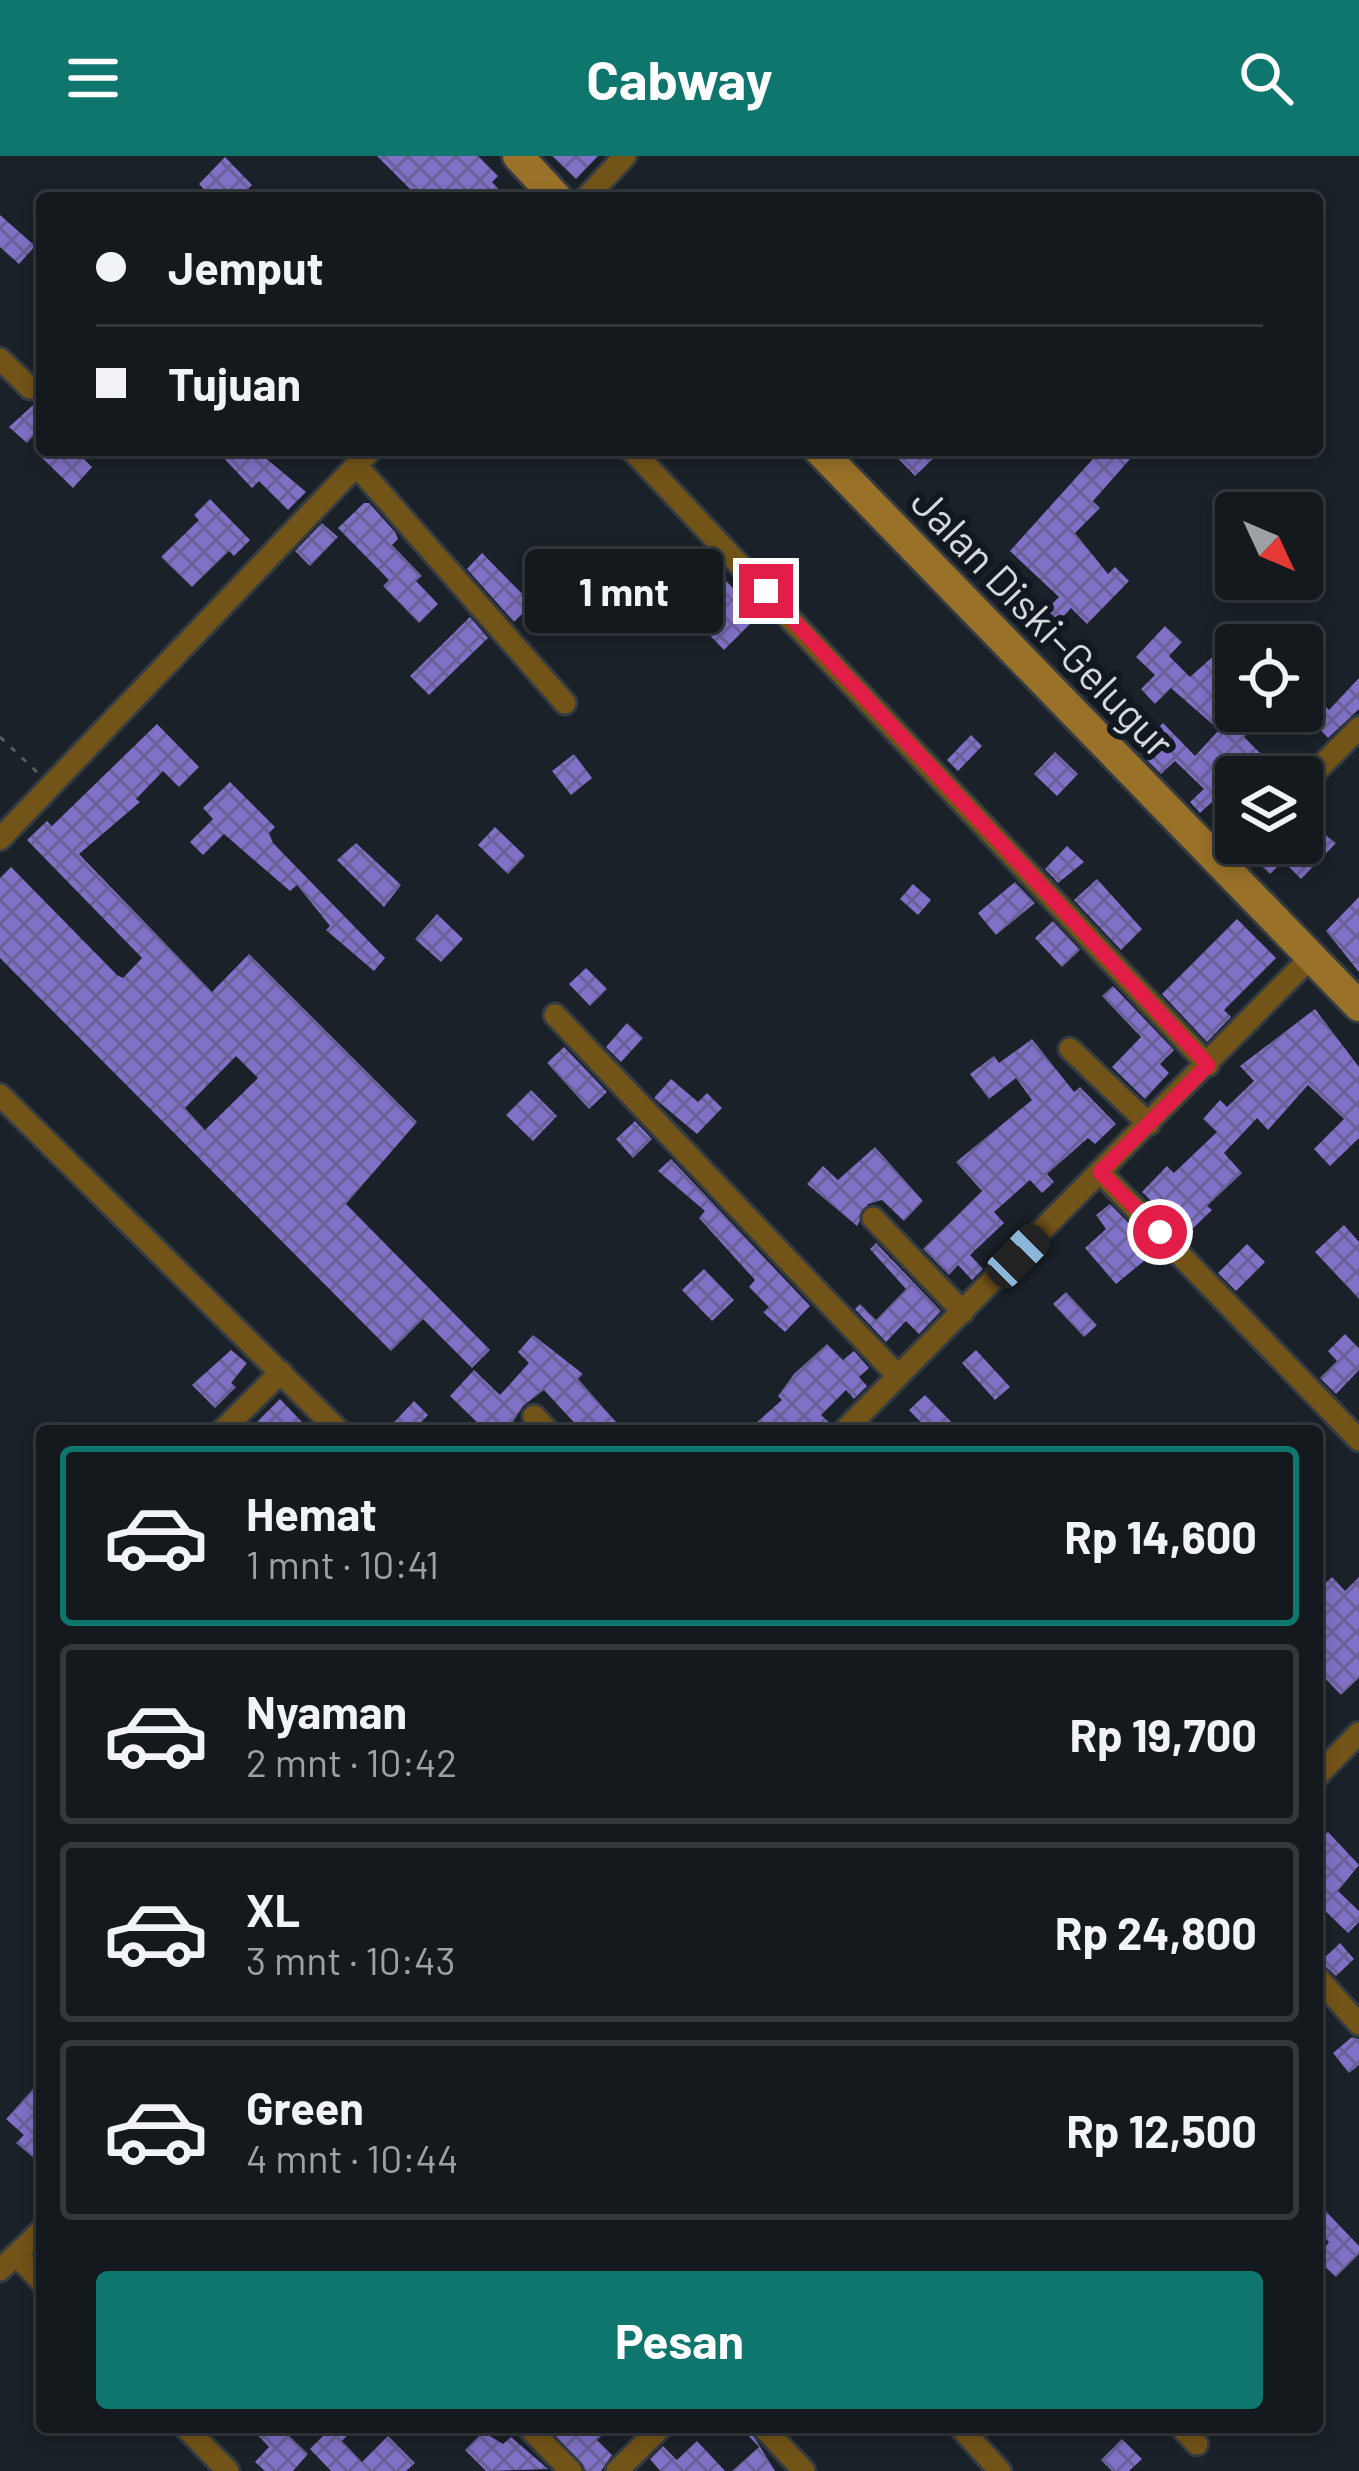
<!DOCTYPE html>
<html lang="id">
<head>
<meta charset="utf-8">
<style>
	body { margin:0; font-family:Barlow,sans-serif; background:#21262b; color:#f1f3f6; height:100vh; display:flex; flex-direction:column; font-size:45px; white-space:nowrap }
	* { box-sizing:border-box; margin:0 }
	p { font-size:39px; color:#9da0a4 }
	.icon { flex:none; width:66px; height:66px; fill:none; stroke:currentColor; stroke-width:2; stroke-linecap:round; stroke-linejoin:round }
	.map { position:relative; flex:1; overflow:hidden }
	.drawer { position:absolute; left:36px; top:1269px; width:1287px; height:1008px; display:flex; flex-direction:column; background:#14191e; border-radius:12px; box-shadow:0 6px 18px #0003,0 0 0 3px #33383c }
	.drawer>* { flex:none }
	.hud { position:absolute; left:36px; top:36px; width:1287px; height:264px; border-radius:12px; box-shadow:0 6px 18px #0003,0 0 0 3px #33383c; display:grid; align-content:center; height:264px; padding:0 60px; background:#14191e }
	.needle { width:78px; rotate:134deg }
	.tools { position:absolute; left:1215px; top:336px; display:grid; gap:24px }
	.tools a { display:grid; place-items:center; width:108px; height:108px; border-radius:12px; background:#14191e; box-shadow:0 6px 18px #0003,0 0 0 3px #33383c; font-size:60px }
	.end { position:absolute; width:54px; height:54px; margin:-27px; border:15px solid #e11d48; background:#fff; box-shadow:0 0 0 6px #fff }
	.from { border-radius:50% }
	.bubble { position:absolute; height:84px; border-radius:12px; background:#14191e; box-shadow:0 6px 18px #0003,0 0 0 3px #33383c; font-size:39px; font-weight:700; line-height:84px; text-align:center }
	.car { position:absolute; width:36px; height:72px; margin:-36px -18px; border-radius:15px; box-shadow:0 0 9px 3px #0007; background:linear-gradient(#222 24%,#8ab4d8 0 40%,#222 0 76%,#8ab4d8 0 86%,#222 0) }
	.hud b { display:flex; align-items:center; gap:42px; height:114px; font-size:45px }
	.hud b+b { border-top:3px solid #33383c }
	.hud i { width:30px; height:30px; background:#f1f3f6 }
	ul { padding:21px 0 0; list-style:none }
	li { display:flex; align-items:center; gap:36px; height:180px; margin:0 24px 18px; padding:0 36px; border:6px solid #33383c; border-radius:12px }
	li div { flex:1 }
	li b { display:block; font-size:45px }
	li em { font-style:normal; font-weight:700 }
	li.active { border-color:#0f766e }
	li>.icon { width:108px; height:108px; stroke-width:1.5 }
	.cta { display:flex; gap:24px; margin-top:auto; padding:24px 60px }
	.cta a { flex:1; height:138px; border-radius:12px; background:#0f766e; color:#fff; font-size:48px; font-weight:700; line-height:138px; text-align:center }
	header { display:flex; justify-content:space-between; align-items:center; height:156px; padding:0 60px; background:#0f766e; color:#fff; font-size:54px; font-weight:700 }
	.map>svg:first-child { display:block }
	.building { fill:url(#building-cross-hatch); fill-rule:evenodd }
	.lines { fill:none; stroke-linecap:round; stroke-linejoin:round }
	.minor-casing { stroke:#343b41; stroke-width:27 }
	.secondary-casing { stroke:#343b41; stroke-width:36 }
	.path { stroke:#545a61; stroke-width:3; stroke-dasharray:6 9; stroke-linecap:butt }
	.minor { stroke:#725318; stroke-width:21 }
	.secondary { stroke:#997128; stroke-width:30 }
	.route { stroke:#e11d48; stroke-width:15 }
	.labels { text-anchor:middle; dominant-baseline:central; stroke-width:12; stroke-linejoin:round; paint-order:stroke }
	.street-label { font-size:42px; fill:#d5d9de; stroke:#11181f }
</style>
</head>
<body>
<header><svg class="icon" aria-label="menu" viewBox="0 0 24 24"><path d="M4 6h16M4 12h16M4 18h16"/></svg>Cabway<svg class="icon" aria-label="search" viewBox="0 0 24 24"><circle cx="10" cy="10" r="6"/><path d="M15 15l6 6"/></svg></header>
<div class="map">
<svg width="1359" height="2315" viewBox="0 0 1359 2315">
	<defs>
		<pattern id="building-cross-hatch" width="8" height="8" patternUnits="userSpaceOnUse" patternTransform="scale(3)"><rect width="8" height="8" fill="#8070c6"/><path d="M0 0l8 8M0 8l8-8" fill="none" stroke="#6a6098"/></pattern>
	</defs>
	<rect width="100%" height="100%" fill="#1a2128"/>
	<path class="building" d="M 377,0 L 478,0 L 498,20 L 492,26 L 507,42 L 451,42 L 444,35 L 438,42 L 401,42 L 410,33 Z
		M 552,0 L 598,0 L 576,23 Z
		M 225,1 L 252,29 L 239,42 L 212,42 L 199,28 Z
		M 0,59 L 35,90 L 19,108 L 0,91 Z
		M 42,241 L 42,270 L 27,287 L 9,271 Z
		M 34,294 L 88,294 L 82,301 L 92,311 L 73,332 Z
		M 216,294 L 256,294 L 306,336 L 288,354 L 259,325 L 252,332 Z
		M 890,294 L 942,294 L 915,320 Z
		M 1101,294 L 1138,294 L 1093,345 L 1100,352 L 1075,377 L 1108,418 L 1115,411 L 1129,425 L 1087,468 L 1071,452 L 1058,466 L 1046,454 L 1059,441 L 1010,395 Z
		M 210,343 L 250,384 L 234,400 L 229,395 L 192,431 L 161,401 L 199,364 L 194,359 Z
		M 364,347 L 369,347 L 395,376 L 398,383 L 392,389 L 422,420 L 416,425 L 438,448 L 419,467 L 383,430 L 389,424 L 338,372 Z
		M 322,367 L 338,381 L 310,410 L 295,395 Z
		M 482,397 L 532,448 L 514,466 L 467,413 Z
		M 704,402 L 759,459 L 724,494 L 699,468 L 705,462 L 674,429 Z
		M 470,461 L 488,482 L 429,539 L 410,520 Z
		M 1165,470 L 1182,486 L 1169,500 L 1190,521 L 1218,496 L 1236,513 L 1236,555 L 1251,555 L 1261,564 L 1244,581 L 1284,621 L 1236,621 L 1236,645 L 1225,634 L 1200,657 L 1190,646 L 1204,633 L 1175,605 L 1161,618 L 1136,593 L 1163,567 L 1195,600 L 1219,574 L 1171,532 L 1155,548 L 1141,533 L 1155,519 L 1136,501 Z
		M 1359,522 L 1359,553 L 1328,582 L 1309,562 L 1323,548 L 1329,554 Z
		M 157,568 L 199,611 L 179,631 L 163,615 L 136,643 L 140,646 L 79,698 L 212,836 L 249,798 L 417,966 L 346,1048 L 490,1194 L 472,1212 L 423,1163 L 391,1195 L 0,802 L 0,722 L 11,711 L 117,819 L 123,822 L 142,802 L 27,684 L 47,665 L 52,670 ZM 236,900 L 258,922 L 205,974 L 185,952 Z
		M 971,579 L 982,590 L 958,615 L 947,604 Z
		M 1055,596 L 1078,618 L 1057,640 L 1034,618 Z
		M 574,598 L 592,622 L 571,639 L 552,615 Z
		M 230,626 L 275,671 L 269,677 L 273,687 L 385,802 L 374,815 L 326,774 L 330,770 L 297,729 L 290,735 L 224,678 L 203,699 L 190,686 L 213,663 L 203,652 Z
		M 1302,661 L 1336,687 L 1301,723 L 1283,705 L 1270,718 L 1255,704 L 1272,687 L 1302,687 Z
		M 495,671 L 525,700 L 508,718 L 478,689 Z
		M 356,687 L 401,729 L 384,751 L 337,704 Z
		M 1067,690 L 1084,706 L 1058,727 L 1045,713 Z
		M 1097,723 L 1142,773 L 1121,794 L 1074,744 Z
		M 1015,726 L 1035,747 L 996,779 L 978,757 Z
		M 913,728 L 931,744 L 918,759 L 900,743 Z
		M 1359,741 L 1359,816 L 1326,775 Z
		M 437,758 L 463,783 L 441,806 L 415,783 Z
		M 1237,763 L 1276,802 L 1224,854 L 1231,861 L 1207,886 L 1162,838 Z
		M 1053,765 L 1080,794 L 1062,811 L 1035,782 Z
		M 586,812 L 607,833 L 590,850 L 569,828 Z
		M 1113,830 L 1174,894 L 1160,908 L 1169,917 L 1145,943 L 1112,911 L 1141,881 L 1102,840 Z
		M 1315,853 L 1359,911 L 1359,982 L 1330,1010 L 1314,993 L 1344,963 L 1308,929 L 1268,974 L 1257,962 L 1224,997 L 1242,1017 L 1207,1050 L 1212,1054 L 1186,1079 L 1142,1036 L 1167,1010 L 1174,1017 L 1217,976 L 1203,963 L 1220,944 L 1227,951 L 1254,925 L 1240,910 Z
		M 627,867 L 643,882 L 621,906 L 606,891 Z
		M 1032,883 L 1074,936 L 1080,931 L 1116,968 L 1095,988 L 1088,982 L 1047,1018 L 1054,1026 L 1042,1037 L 1030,1024 L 994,1056 L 1004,1067 L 970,1099 L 983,1113 L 972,1124 L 958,1109 L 949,1119 L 923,1093 L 982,1035 L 956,1006 L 1032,944 L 1016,922 L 989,943 L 970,918 L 994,900 L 999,907 Z
		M 564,891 L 607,936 L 589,953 L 547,907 Z
		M 671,923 L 698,946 L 707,937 L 722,952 L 697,978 L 654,942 Z
		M 531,934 L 557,960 L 533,985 L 506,959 Z
		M 635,965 L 652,983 L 633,1002 L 616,983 Z
		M 875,991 L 923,1045 L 904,1065 L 882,1044 L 868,1048 L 857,1070 L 807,1028 L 823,1010 L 838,1024 Z
		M 671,1003 L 810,1150 L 785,1176 L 763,1156 L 769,1151 L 749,1131 L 755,1124 L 699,1062 L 705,1055 L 658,1015 Z
		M 1110,1048 L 1156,1095 L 1116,1128 L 1085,1092 L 1106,1073 L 1096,1059 Z
		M 1344,1069 L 1359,1086 L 1359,1143 L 1315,1096 Z
		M 876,1087 L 941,1155 L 919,1178 L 906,1165 L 886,1186 L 855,1153 L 860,1148 L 876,1164 L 906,1133 L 870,1093 Z
		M 1247,1088 L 1265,1106 L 1236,1135 L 1218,1117 Z
		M 704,1113 L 734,1144 L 712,1165 L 682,1134 Z
		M 1066,1136 L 1097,1169 L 1084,1181 L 1053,1148 Z
		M 1345,1178 L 1359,1192 L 1359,1214 L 1336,1238 L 1320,1222 L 1337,1205 L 1328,1195 Z
		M 533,1179 L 583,1218 L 578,1223 L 624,1275 L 582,1275 L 544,1234 L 523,1250 L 507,1275 L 486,1275 L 450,1240 L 474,1214 L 500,1239 L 529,1207 L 518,1196 Z
		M 827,1188 L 843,1204 L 854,1195 L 869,1212 L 859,1221 L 867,1230 L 854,1243 L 846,1234 L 821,1259 L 831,1268 L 829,1275 L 747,1275 L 782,1244 L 778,1240 L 794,1218 Z
		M 231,1194 L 247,1207 L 231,1227 L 236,1231 L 215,1252 L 192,1229 Z
		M 976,1194 L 1010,1231 L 995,1244 L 962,1207 Z
		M 925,1239 L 960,1275 L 929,1275 L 909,1254 Z
		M 280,1243 L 302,1266 L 293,1275 L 248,1275 Z
		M 414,1245 L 428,1259 L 413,1275 L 386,1275 Z
		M 1332,1421 L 1345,1435 L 1359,1421 L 1359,1522 L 1341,1539 L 1317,1514 L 1317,1435 Z
		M 1328,1676 L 1359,1709 L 1338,1735 L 1359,1755 L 1359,1766 L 1348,1777 L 1317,1747 L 1317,1686 Z
		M 1340,1787 L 1354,1803 L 1336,1820 L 1320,1806 Z
		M 1352,1881 L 1359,1883 L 1359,1909 L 1349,1917 L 1333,1897 Z
		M 33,1933 L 42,1941 L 42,2009 L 16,1987 L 24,1979 L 6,1963 Z
		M 1317,2046 L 1359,2090 L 1359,2098 L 1336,2121 L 1317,2103 L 1329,2086 L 1317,2074 Z
		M 250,2271 L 280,2271 L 308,2298 L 293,2315 L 265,2315 L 255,2306 L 269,2291 Z
		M 332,2271 L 355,2271 L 342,2285 L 362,2306 L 388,2280 L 415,2307 L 406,2315 L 331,2315 L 310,2293 Z
		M 611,2271 L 597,2284 L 612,2299 L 601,2315 L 586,2315 L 549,2272 Z
		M 740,2271 L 748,2271 L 775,2315 L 732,2315 L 759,2291 Z
		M 483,2276 L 503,2288 L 511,2281 L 548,2313 L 486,2315 L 465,2294 Z
		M 1122,2283 L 1142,2303 L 1129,2315 L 1112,2315 L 1101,2304 Z
		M 697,2285 L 725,2315 L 660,2315 L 650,2303 L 663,2290 L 677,2304 Z"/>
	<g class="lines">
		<g class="minor-casing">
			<path id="minor" d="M 586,42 L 625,0
				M 0,203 L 30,232
				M 632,294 L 1208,909
				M 356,309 L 565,547
				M 1302,629 L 1359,572
				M 0,683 L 371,294
				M 1223,708 L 1244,687
				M 555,859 L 898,1220
				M 1070,893 L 1149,968
				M 0,939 L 339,1275
				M 1100,1016 L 1359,1284
				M 873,1062 L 963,1156
				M 534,1260 L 548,1275
				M 222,1275 L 281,1216
				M 844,1275 L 1311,801
				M 1317,1620 L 1359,1577
				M 1317,1821 L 1359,1868
				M 16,2099 L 42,2126
				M 0,2114 L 42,2074
				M 185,2271 L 228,2315
				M 528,2271 L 571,2315
				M 763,2271 L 804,2315
				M 960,2271 L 1000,2315
				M 1181,2271 L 1197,2288
				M 617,2315 L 661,2271"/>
		</g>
		<g class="secondary-casing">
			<path id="secondary" d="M 518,0 L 557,42
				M 819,294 L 1359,850"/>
		</g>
		<path class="path" d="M 0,581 L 38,617"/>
		<use href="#minor" class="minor"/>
		<use href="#secondary" class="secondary"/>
	</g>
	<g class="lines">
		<path class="route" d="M 766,435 L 1208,909 L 1100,1016 L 1160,1076"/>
	</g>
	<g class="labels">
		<g class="street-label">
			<text transform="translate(1044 465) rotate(46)">Jalan Diski–Gelugur</text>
		</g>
	</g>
</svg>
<div class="tools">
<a><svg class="needle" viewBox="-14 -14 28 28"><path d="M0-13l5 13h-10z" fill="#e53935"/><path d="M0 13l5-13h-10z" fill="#9da0a4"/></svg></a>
<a><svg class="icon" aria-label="locate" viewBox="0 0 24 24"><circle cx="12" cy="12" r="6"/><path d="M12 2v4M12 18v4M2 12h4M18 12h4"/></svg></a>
<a><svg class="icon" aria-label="layers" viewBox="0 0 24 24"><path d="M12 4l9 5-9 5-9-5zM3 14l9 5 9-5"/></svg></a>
</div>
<i class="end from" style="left:1160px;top:1076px"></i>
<i class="end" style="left:766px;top:435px"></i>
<div class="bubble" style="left:525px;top:393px;width:198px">1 mnt</div>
<i class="car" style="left:1018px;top:1100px;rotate:44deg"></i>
<div class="hud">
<b><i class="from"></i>Jemput</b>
<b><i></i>Tujuan</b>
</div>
<section class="drawer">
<ul>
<li class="active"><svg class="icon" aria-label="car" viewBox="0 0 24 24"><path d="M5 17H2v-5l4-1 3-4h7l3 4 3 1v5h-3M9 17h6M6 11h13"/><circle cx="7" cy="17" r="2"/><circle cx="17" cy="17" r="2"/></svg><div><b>Hemat</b><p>1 mnt · 10:41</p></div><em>Rp 14,600</em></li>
<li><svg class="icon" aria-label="car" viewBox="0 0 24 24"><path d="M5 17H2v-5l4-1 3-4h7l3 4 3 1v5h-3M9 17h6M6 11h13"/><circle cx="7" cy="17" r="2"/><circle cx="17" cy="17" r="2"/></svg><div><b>Nyaman</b><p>2 mnt · 10:42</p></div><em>Rp 19,700</em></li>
<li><svg class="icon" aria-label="car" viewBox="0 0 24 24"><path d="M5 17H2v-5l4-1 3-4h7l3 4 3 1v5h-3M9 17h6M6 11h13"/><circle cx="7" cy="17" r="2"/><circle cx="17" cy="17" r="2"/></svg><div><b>XL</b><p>3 mnt · 10:43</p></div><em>Rp 24,800</em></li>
<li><svg class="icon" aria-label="car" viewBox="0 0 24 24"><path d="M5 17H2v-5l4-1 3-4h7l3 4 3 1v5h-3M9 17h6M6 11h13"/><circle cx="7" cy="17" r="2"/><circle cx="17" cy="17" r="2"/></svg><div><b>Green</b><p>4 mnt · 10:44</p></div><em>Rp 12,500</em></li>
</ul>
<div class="cta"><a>Pesan</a></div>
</section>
</div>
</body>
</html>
